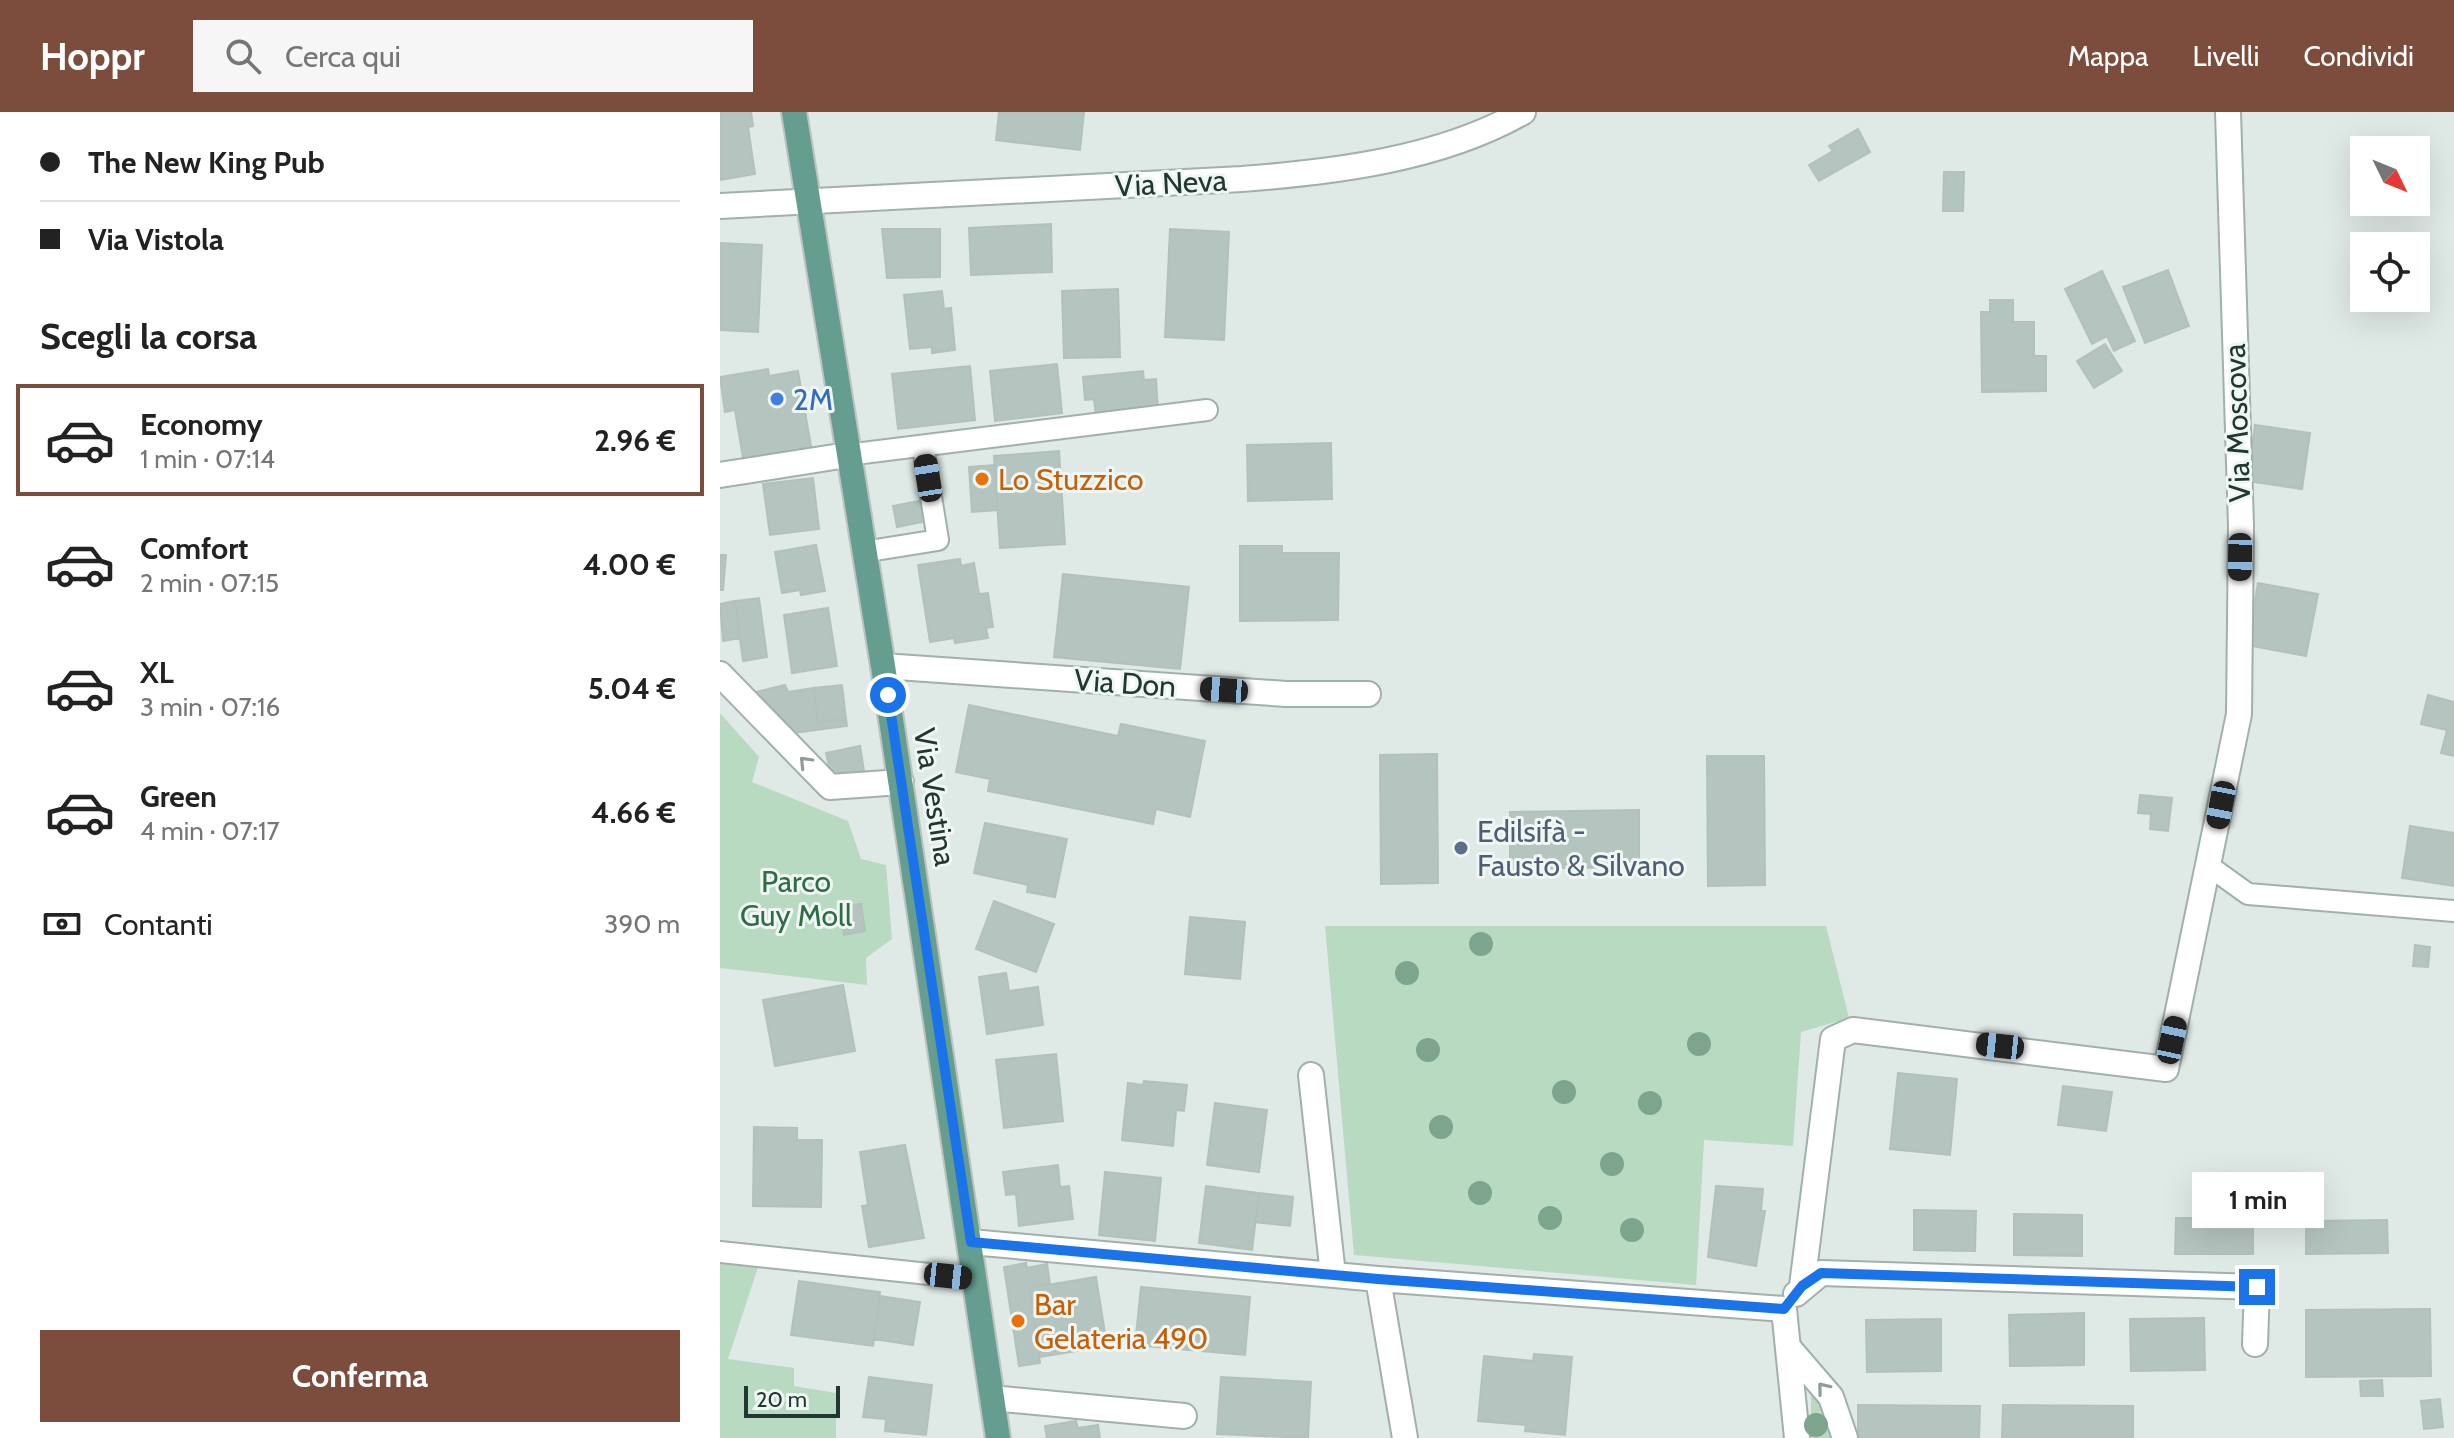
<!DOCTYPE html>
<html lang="it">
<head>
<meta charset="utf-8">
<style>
	body { margin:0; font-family:Cabin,sans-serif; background:#f6f6f6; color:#222; height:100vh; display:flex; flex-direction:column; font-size:30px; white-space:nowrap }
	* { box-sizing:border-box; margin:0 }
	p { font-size:26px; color:#767676 }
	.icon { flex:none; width:44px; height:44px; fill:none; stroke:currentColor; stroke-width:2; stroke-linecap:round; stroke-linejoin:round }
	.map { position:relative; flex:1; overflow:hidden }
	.side { display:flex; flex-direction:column; background:#fff; width:720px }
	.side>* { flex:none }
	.guide { display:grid; align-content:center; height:176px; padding:0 40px; background:#fff }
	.needle { width:52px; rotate:133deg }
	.tools { position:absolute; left:1630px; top:24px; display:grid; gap:16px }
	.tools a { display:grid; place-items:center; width:80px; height:80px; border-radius:0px; background:#fff; box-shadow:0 8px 32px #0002; font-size:40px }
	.scale { position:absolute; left:24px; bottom:20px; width:96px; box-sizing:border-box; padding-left:8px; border:4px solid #213832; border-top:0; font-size:22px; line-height:28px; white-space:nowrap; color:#213832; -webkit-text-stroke:6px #eff6f3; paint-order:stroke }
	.end { position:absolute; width:36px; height:36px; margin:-18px; border:10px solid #1a73e8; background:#fff; box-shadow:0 0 0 4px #fff }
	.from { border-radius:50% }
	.bubble { position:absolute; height:56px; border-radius:0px; background:#fff; box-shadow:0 8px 32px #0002; font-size:26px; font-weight:700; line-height:56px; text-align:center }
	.car { position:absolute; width:24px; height:48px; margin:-24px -12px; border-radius:10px; box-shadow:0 0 6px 2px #0007; background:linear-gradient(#222 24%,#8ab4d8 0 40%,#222 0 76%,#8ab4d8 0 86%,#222 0) }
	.guide b { display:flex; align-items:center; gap:28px; height:76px; font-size:30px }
	.guide b+b { border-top:2px solid #e0e0e0 }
	.guide i { width:20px; height:20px; background:#222 }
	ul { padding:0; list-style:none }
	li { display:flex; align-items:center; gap:24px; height:112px; margin:0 16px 12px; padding:0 24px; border:4px solid transparent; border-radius:0px }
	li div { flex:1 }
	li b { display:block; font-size:30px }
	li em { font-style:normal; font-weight:700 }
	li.on { border-color:#7c4c3c }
	li>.icon { width:72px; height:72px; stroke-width:1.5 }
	h2 { padding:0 40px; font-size:36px; line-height:96px }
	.pay { display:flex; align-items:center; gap:20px; height:88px; padding:0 40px; font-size:30px }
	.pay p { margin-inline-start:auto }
	.primary-button { display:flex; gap:16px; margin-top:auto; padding:16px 40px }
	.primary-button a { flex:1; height:92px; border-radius:0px; background:#7c4c3c; color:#fff; font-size:32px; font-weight:700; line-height:92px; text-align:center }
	header { display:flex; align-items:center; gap:48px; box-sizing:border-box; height:112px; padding:0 40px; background:#7c4c3c; color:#fff }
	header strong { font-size:38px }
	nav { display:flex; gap:44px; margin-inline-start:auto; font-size:28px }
	.search { width:560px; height:72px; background:#f6f6f6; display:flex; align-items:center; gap:20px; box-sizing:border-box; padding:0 28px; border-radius:0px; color:#767676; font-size:30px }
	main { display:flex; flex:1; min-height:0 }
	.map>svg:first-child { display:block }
	.green { fill:#b8dac1 }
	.building { fill:#b4c4be; stroke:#b2c2bb; stroke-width:2 }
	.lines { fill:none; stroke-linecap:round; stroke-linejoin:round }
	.lane-casing { stroke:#a2b0ac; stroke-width:24 }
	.street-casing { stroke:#a2b0ac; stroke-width:28 }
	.primary-casing { stroke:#bcc3c2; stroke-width:28 }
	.lane { stroke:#fff; stroke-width:20 }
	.street { stroke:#fff; stroke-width:24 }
	.primary { stroke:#659d8f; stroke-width:24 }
	.tree { fill:#7da58e }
	.oneway { stroke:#909c98 }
	.route { stroke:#1a73e8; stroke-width:10 }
	.shop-dot { fill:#3f7fe0; stroke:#eff6f3; stroke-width:3 }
	.food-dot { fill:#e8710a; stroke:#eff6f3; stroke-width:3 }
	.service-dot { fill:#5c6f8a; stroke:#eff6f3; stroke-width:3 }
	.labels { text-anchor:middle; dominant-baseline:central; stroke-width:6; stroke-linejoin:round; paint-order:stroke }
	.street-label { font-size:30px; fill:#213832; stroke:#eff6f3 }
	.shop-label { font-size:30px; fill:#366cbe; stroke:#eff6f3; text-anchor:start }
	.food-label { font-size:30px; fill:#c56008; stroke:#eff6f3; text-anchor:start }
	.service-label { font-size:30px; fill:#4e5e75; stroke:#eff6f3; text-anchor:start }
	.park-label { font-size:30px; fill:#2d6d46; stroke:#eff6f3 }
</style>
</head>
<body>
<header>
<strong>Hoppr</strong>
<div class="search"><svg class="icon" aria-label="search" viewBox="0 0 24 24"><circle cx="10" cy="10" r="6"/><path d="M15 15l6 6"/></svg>Cerca qui</div>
<nav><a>Mappa</a><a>Livelli</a><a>Condividi</a></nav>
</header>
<main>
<section class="side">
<div class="guide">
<b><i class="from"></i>The New King Pub</b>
<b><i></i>Via Vistola</b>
</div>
<h2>Scegli la corsa</h2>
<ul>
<li class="on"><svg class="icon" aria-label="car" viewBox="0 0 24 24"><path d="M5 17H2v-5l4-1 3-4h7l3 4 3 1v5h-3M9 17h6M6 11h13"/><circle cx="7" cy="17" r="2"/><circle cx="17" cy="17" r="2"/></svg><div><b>Economy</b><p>1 min · 07:14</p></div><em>2.96 €</em></li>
<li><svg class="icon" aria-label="car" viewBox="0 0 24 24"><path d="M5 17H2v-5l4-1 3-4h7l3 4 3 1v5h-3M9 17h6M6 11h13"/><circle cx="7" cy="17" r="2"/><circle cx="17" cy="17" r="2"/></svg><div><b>Comfort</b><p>2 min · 07:15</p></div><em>4.00 €</em></li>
<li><svg class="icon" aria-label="car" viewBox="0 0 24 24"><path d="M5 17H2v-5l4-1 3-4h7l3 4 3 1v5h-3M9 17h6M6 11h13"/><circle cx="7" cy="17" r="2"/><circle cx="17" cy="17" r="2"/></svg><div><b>XL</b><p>3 min · 07:16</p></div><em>5.04 €</em></li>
<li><svg class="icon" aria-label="car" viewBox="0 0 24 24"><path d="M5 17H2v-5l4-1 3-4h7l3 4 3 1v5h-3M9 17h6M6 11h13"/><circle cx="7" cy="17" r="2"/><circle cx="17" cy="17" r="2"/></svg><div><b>Green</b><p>4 min · 07:17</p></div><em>4.66 €</em></li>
</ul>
<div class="pay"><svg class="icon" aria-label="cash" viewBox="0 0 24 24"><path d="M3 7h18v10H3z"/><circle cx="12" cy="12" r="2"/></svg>Contanti<p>390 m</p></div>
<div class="primary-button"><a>Conferma</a></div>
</section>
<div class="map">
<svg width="1734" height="1326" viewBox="0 0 1734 1326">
	<rect width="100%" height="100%" fill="#dfe9e5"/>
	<path class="green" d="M 0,601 L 39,645 L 32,670 L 128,709 L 141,747 L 166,753 L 172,827 L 146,846 L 147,873 L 0,856 Z
		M 605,814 L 1106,814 L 1129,906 L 1081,920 L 1073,1034 L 984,1028 L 976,1173 L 634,1143 Z
		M 0,1150 L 38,1155 L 8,1247 L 74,1256 L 74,1274 L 116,1281 L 116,1326 L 0,1326 Z
		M 1091,1274 L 1100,1280 L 1117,1326 L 1091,1326 Z"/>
	<path class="building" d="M 0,0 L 31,0 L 33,14 L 28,15 L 35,62 L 0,68 Z
		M 279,0 L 364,0 L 360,38 L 276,28 Z
		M 1138,17 L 1150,40 L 1099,69 L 1089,53 L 1113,39 L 1109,34 Z
		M 1224,60 L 1244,60 L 1243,99 L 1223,99 Z
		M 331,112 L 332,160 L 251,163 L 249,116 Z
		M 162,117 L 220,117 L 220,165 L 167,166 Z
		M 450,117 L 509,120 L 504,228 L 445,225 Z
		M 0,131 L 42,133 L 38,220 L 0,218 Z
		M 1448,158 L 1469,214 L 1425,231 L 1403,175 Z
		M 1382,159 L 1415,229 L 1394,239 L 1387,224 L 1372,232 L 1345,177 Z
		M 398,177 L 400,245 L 344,246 L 342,179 Z
		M 222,179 L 224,197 L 231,196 L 235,238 L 212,241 L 212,235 L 190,237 L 184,183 Z
		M 1270,188 L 1293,188 L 1293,210 L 1314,210 L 1314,244 L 1326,244 L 1326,279 L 1262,280 L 1261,200 L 1270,200 Z
		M 1385,232 L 1402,259 L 1374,276 L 1357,249 Z
		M 337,252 L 342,301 L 275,309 L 270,259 Z
		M 250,254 L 255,308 L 178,317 L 172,262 Z
		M 48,257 L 49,264 L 78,259 L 92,340 L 24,352 L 15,298 L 5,300 L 0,265 Z
		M 423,259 L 424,268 L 436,267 L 438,299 L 376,304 L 374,287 L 365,288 L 363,265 Z
		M 1535,313 L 1590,321 L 1582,377 L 1527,369 Z
		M 611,331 L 612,387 L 528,389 L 527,333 Z
		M 339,339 L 345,432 L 280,436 L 274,344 Z
		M 275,353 L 277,398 L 252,400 L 249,355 Z
		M 93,366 L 99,417 L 50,423 L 43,372 Z
		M 199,389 L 202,410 L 177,415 L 173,394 Z
		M 96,433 L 105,479 L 81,483 L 80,478 L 62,481 L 55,440 Z
		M 520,434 L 562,434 L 562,441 L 619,441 L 618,508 L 520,509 Z
		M 0,443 L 6,443 L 3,478 L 0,478 Z
		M 240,447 L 241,454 L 254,451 L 259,482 L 268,481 L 273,515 L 266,516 L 268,526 L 235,531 L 234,526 L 210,530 L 198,453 Z
		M 343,462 L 469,475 L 460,557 L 334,545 Z
		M 1538,471 L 1598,482 L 1586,544 L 1527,533 Z
		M 39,486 L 47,545 L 23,549 L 15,489 Z
		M 15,489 L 20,526 L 3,529 L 0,492 Z
		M 108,496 L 117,554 L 72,561 L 64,503 Z
		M 65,573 L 68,580 L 94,576 L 98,610 L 126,607 L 127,614 L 74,621 L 36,580 Z
		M 122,573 L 126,607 L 98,610 L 94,576 Z
		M 1708,583 L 1734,590 L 1734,644 L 1721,641 L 1727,618 L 1701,612 Z
		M 249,593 L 398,624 L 401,612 L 485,629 L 470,705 L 436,697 L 433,712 L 268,679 L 270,667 L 236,660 Z
		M 140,634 L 145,665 L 128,668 L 110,658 L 106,641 Z
		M 717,642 L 718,771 L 661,772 L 660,643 Z
		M 987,644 L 1044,644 L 1045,773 L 988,774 Z
		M 1420,683 L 1452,686 L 1448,719 L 1430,717 L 1431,702 L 1418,701 Z
		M 919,698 L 919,755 L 790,757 L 790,700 Z
		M 265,711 L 347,727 L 335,785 L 307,780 L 308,773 L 254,761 Z
		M 1690,714 L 1734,721 L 1734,774 L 1682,766 Z
		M 274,789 L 334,812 L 316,860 L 256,837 Z
		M 141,792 L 145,819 L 124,823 L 120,795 Z
		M 470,805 L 525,810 L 520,867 L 465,862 Z
		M 1695,833 L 1710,835 L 1708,855 L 1693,854 Z
		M 286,861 L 289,879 L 318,875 L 323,913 L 267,922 L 259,865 Z
		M 123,873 L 135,939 L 55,954 L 43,888 Z
		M 336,942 L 343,1009 L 284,1016 L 276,948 Z
		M 1178,961 L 1237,967 L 1230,1043 L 1170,1037 Z
		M 424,969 L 467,973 L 464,999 L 456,998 L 453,1034 L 402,1028 L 408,971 L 423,973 Z
		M 1343,974 L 1392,980 L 1386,1019 L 1338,1013 Z
		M 495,991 L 547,998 L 539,1060 L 487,1053 Z
		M 34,1015 L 77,1016 L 77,1028 L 102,1028 L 101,1095 L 33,1094 Z
		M 185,1033 L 204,1126 L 149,1135 L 142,1094 L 148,1093 L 140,1040 Z
		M 338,1053 L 340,1075 L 349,1074 L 353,1107 L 299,1114 L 296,1082 L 286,1083 L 283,1060 Z
		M 385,1060 L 441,1066 L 435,1129 L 379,1123 Z
		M 486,1074 L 539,1081 L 532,1138 L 479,1131 Z
		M 996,1074 L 1043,1077 L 1041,1099 L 1045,1099 L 1036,1154 L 988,1145 Z
		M 539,1081 L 573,1085 L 570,1114 L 535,1110 Z
		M 1194,1098 L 1256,1099 L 1255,1139 L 1194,1138 Z
		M 1294,1102 L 1362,1103 L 1362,1144 L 1294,1143 Z
		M 1456,1106 L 1533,1106 L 1533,1142 L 1455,1142 Z
		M 1667,1108 L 1668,1141 L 1586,1142 L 1586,1109 Z
		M 306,1151 L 307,1156 L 327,1152 L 330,1172 L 309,1176 L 320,1251 L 299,1254 L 284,1155 Z
		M 376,1165 L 387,1234 L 319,1245 L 309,1176 Z
		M 79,1169 L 160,1180 L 153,1234 L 71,1223 Z
		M 421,1175 L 530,1185 L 525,1243 L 415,1233 Z
		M 160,1184 L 200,1190 L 193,1233 L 154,1227 Z
		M 1710,1197 L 1711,1264 L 1586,1265 L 1586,1198 Z
		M 1364,1201 L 1364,1253 L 1290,1254 L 1289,1203 Z
		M 1484,1206 L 1485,1258 L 1411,1259 L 1410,1207 Z
		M 1221,1207 L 1221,1259 L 1147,1260 L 1146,1208 Z
		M 814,1242 L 852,1245 L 845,1323 L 805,1319 L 806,1313 L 758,1309 L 764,1244 L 813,1249 Z
		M 149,1265 L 212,1273 L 206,1323 L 165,1319 L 166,1307 L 143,1305 Z
		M 501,1265 L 591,1270 L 588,1326 L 497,1322 Z
		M 1662,1268 L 1663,1284 L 1641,1284 L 1640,1269 Z
		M 1720,1287 L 1723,1315 L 1704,1317 L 1701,1289 Z
		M 1138,1293 L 1260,1294 L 1259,1326 L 1138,1326 Z
		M 1283,1293 L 1413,1294 L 1413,1326 L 1282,1326 Z
		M 356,1309 L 358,1316 L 378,1313 L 380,1326 L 327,1326 L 325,1314 Z"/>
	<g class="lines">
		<g class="lane-casing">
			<path id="lane" d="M 127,343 L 487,298
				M 143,440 L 218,428 L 203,335
				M 1489,754 L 1528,782 L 1734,799
				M 0,1140 L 256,1167"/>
		</g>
		<g class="street-casing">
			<path id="street" d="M 0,94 L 522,67 C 615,60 721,47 803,0
				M 0,363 L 127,343
				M 163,554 L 566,582 L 648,582
				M 0,562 L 110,675 L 181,670
				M 591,963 L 613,1163
				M 251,1130 L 658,1167 L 1064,1197 L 1077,1326
				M 658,1167 L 685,1326
				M 1082,1174 L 1113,927 L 1133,918 L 1446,957 L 1519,602 L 1521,414 L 1508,0
				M 1076,1182 L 1101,1161 L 1537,1175 L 1535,1232
				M 1068,1235 L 1111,1285 L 1125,1326
				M 272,1286 L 464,1304"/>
		</g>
		<g class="primary-casing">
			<path id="primary" d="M 74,0 L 163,554 L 278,1326"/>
		</g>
		<use href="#lane" class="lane"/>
		<use href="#street" class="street"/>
		<use href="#primary" class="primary"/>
	</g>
	<g class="tree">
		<circle cx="761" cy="832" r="12"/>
		<circle cx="687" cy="861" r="12"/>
		<circle cx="979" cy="932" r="12"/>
		<circle cx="708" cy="938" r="12"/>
		<circle cx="844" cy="980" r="12"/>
		<circle cx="930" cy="991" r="12"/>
		<circle cx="721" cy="1015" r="12"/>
		<circle cx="892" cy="1052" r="12"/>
		<circle cx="760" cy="1081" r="12"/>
		<circle cx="830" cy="1106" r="12"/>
		<circle cx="912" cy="1118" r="12"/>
		<circle cx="1096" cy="1313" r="12"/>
	</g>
	<defs><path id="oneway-chevron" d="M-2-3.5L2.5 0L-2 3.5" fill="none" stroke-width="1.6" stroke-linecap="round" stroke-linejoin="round" transform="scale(2)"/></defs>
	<g class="oneway">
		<use href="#oneway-chevron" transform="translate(85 650) rotate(-134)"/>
		<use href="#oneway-chevron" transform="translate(1103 1276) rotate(-129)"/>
	</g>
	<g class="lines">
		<path class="route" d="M 168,583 L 251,1130 L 658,1167 L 1064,1197 L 1082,1174 L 1101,1161 L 1537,1175"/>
	</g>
	<circle class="shop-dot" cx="57" cy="287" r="8"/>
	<g class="food-dot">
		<circle cx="262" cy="367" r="8"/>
		<circle cx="298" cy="1209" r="8"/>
	</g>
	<circle class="service-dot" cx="741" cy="736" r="8"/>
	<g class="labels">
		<g class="street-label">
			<text transform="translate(451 71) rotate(-3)">Via Neva</text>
			<text transform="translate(1517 311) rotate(-92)">Via Moscova</text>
			<text transform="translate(405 571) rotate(4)">Via Don</text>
			<text transform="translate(215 685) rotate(81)">Via Vestina</text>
		</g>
		<g class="shop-label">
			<text x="73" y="287">2M</text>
		</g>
		<g class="food-label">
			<text x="278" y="367">Lo Stuzzico</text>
			<text x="314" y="1192">Bar<tspan x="314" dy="34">Gelateria 490</tspan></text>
		</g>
		<g class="service-label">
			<text x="757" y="719">Edilsifà -<tspan x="757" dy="34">Fausto &amp; Silvano</tspan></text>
		</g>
		<g class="park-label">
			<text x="76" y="769">Parco<tspan x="76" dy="34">Guy Moll</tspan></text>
		</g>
	</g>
</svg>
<div class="tools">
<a><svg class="needle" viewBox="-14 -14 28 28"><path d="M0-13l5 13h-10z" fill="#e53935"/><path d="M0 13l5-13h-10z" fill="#767676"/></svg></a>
<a><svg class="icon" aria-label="locate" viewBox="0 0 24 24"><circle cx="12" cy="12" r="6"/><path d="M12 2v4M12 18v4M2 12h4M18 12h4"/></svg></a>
</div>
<div class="scale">20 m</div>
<i class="end from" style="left:168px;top:583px"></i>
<i class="end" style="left:1537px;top:1175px"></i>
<div class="bubble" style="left:1472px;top:1060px;width:132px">1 min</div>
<i class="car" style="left:208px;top:366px;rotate:351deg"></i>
<i class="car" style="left:1520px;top:445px;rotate:181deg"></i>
<i class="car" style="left:504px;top:578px;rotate:274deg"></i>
<i class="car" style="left:1501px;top:693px;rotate:191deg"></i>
<i class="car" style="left:1452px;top:928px;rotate:12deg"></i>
<i class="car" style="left:1280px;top:934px;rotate:276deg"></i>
<i class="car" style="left:228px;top:1164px;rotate:96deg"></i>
</div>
</main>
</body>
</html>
